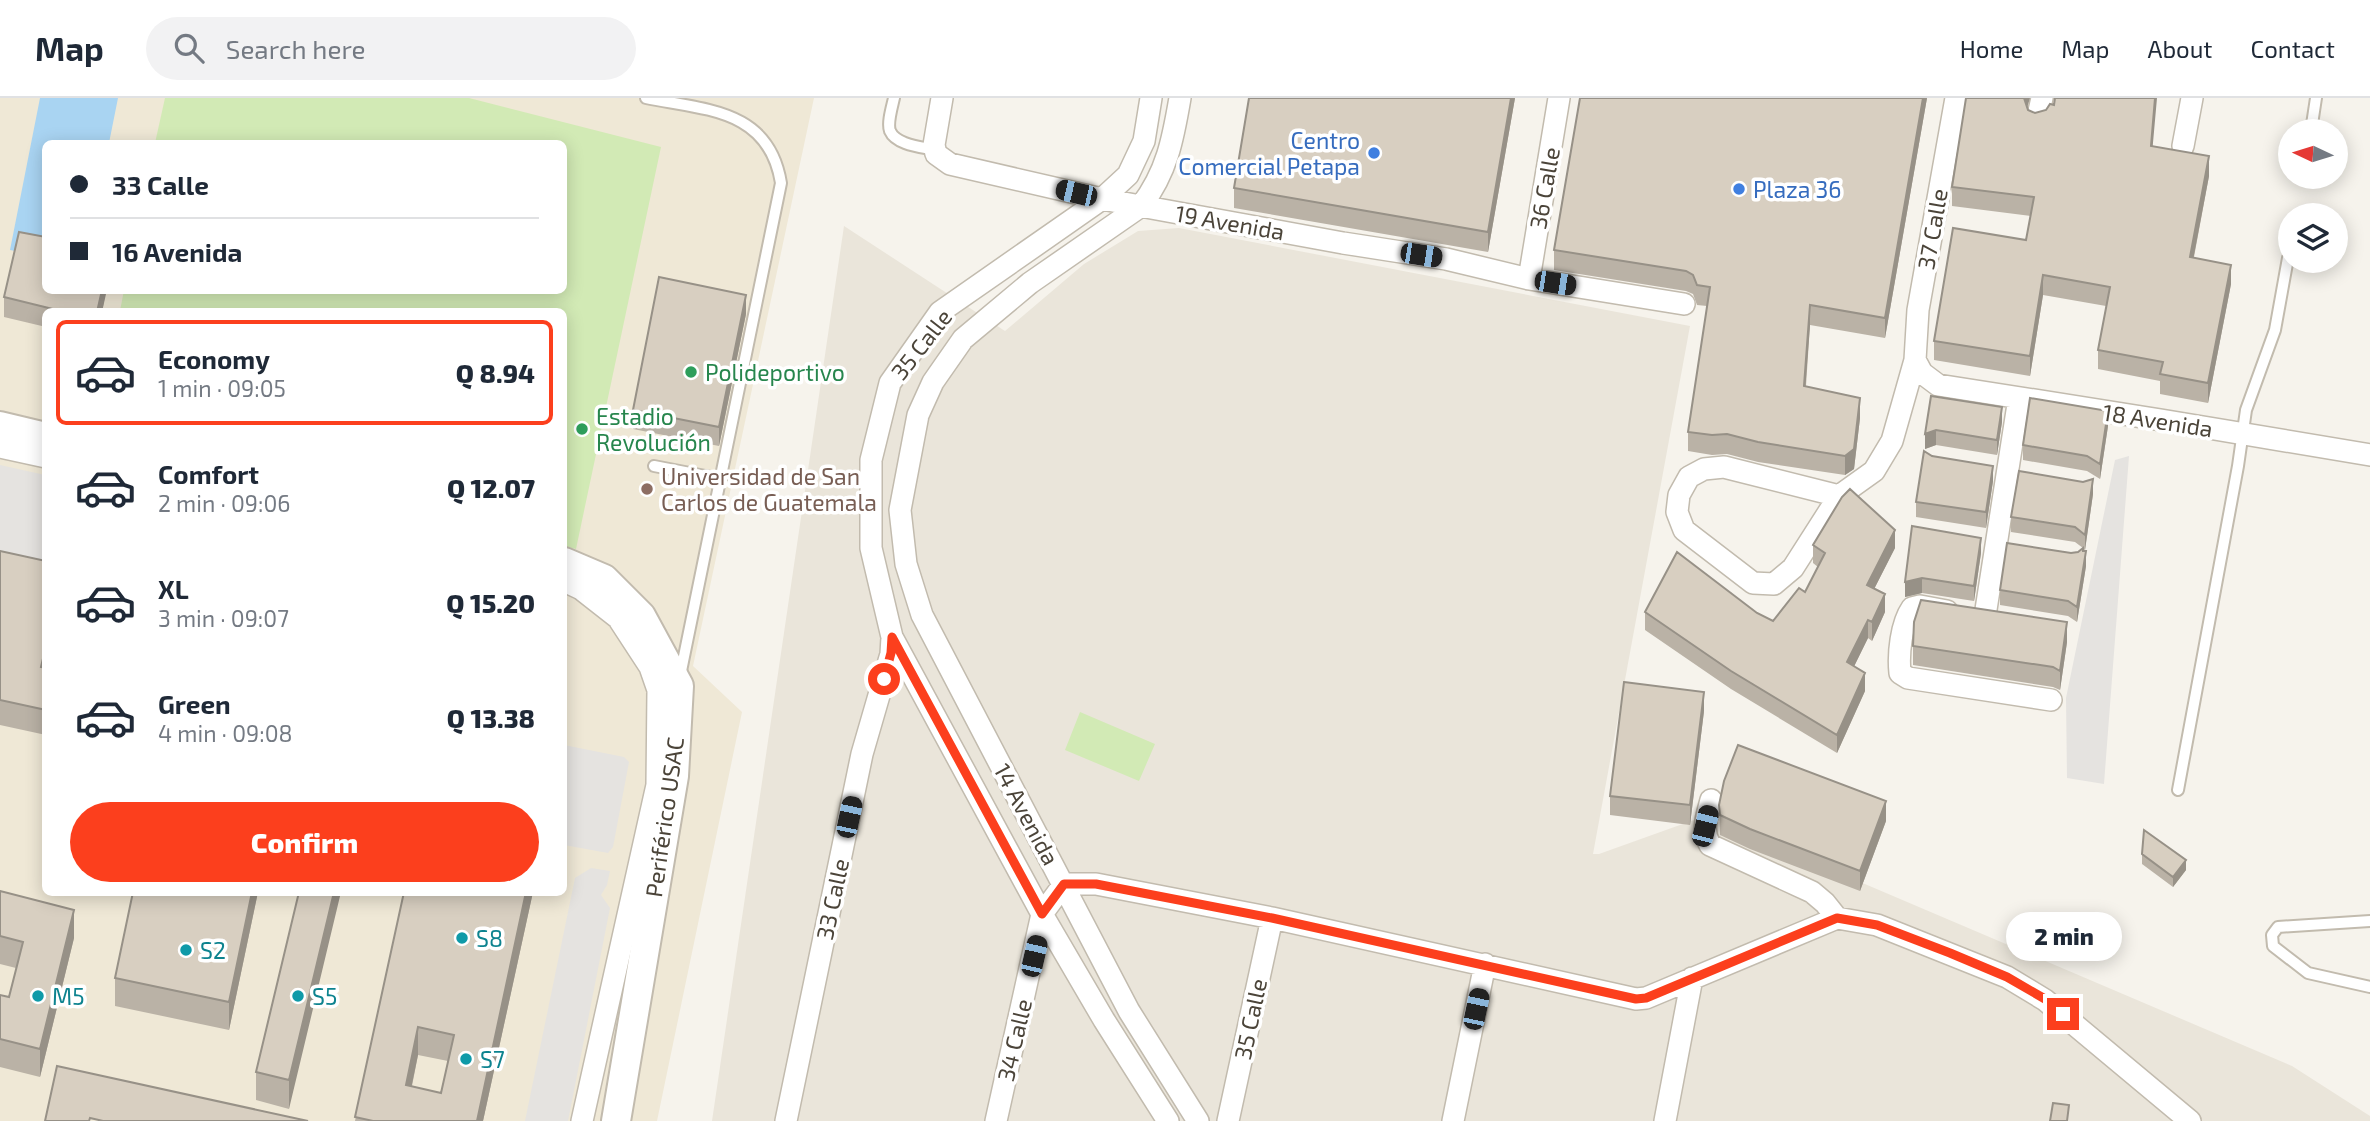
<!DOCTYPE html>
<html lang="en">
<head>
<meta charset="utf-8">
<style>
	body { margin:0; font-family:"Exo 2",sans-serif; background:#f2f2f3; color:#1f2937; height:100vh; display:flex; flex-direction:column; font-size:26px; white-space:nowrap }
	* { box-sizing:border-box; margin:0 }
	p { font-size:23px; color:#747a83 }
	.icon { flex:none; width:38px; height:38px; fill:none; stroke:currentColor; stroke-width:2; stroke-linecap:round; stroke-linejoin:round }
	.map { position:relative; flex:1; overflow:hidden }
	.drawer { position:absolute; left:42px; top:210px; width:525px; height:588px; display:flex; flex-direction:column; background:#fff; border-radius:10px; box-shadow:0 4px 18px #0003 }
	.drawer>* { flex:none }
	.top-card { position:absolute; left:42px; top:42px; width:525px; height:154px; border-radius:10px; box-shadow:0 4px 18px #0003; display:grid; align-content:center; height:154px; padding:0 28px; background:#fff }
	.needle { width:46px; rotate:274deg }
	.buttons { position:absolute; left:2278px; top:21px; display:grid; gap:14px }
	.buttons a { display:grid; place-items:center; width:70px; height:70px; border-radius:50%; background:#fff; box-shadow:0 4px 18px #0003; font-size:35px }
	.end { position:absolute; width:32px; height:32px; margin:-16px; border:9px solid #fc3f1d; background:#fff; box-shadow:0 0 0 4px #fff }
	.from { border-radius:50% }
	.bubble { position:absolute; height:49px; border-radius:24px; background:#fff; box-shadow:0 4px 18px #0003; font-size:23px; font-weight:800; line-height:49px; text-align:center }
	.car { position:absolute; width:21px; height:42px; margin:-21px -10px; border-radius:9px; box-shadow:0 0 5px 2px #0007; background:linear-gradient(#222 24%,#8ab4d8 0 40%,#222 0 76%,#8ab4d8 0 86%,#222 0) }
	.top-card b { display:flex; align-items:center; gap:24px; height:66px; font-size:26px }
	.top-card b+b { border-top:2px solid #e0e1e3 }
	.top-card i { width:18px; height:18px; background:#1f2937 }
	ul { padding:12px 0 0; list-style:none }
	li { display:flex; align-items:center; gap:21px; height:105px; margin:0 14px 10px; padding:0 14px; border:4px solid transparent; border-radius:10px }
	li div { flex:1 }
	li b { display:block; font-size:26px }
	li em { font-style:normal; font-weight:800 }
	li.on { border-color:#fc3f1d }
	li>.icon { width:63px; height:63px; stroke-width:1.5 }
	.button { display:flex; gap:14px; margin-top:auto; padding:14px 28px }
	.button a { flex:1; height:80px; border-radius:42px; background:#fc3f1d; color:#fff; font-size:28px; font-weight:800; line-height:80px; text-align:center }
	header { display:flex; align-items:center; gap:42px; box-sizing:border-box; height:98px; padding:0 35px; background:#fff; border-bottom:2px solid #e0e1e3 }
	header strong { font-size:33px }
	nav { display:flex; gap:38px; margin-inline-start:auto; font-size:24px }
	.search { width:490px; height:63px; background:#f2f2f3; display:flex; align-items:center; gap:18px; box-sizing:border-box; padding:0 24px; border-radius:38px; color:#747a83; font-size:26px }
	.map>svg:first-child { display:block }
	.residential { fill:#eae5da }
	.education { fill:#efe8d6; fill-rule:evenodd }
	.green { fill:#d2eab5 }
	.parking { fill:#e5e3e0 }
	.water { fill:#a9d4f2 }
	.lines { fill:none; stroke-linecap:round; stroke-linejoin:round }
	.service-casing { stroke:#c2bbae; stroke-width:14 }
	.minor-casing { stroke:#c2bbae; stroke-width:24 }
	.tertiary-casing { stroke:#c2bbae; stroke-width:32 }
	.service { stroke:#fff; stroke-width:10 }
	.minor { stroke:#fff; stroke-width:21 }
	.tertiary { stroke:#fff; stroke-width:28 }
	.wall { fill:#bab2a6; fill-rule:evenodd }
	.shaded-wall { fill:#979187 }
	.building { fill:#d8cfc1; stroke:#979187; stroke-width:2; fill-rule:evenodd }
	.route { stroke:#fc3f1d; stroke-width:9 }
	.shop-dot { fill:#3f7fe0; stroke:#fff; stroke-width:2.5 }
	.leisure-dot { fill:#2e9e5b; stroke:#fff; stroke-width:2.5 }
	.education-dot { fill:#8d6e63; stroke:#fff; stroke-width:2.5 }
	.culture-dot { fill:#0f9aa8; stroke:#fff; stroke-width:2.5 }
	.labels { text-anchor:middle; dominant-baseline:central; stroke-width:7; stroke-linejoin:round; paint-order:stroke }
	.shop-label { font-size:23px; fill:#366cbe; stroke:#fff; text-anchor:end }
	.street-label { font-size:23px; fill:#4b4439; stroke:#fff }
	.leisure-label { font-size:23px; fill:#27864d; stroke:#fff; text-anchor:start }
	.education-label { font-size:23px; fill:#785e54; stroke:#fff; text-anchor:start }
	.culture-label { font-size:23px; fill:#0d838f; stroke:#fff; text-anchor:start }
</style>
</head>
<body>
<header>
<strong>Map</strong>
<div class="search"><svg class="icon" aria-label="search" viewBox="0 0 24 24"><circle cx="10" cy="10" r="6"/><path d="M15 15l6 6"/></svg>Search here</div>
<nav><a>Home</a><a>Map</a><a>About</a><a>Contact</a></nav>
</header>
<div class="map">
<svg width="2370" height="1023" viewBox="0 0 2370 1023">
	<rect width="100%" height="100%" fill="#f6f3ec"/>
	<path class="residential" d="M 844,128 L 1005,233 L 1084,166 L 1138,133 L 1179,130 L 1690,228 L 1593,756 L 1599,756 L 1705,718 L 2292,968 L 2370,1018 L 2370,1023 L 712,1023 Z"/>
	<path class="education" d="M 0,0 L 814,0 L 693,568 L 742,614 L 657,1023 L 0,1023 ZM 46,46 L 564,46 L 564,192 L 46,192 ZM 46,214 L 564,214 L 564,794 L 46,794 Z"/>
	<path class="green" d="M 165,0 L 469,0 L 661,49 L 576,451 L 564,448 L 564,214 L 120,213 L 124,192 L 564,192 L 564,46 L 155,45 Z
		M 1080,614 L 1155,646 L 1139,683 L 1065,652 Z"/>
	<path class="parking" d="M 2129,358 L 2104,686 L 2067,680 L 2066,600 L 2115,362 Z
		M 0,367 L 45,377 L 45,469 L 0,459 Z
		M 564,647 L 624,659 L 629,664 L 613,749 L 608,755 L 564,747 Z
		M 591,770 L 610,773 L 607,787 L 601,797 L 610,810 L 568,1023 L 525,1023 L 575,780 Z"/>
	<path class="water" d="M 40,0 L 118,0 L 109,45 L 46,46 L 45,159 L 10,152 Z"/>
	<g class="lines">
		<g class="service-casing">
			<path id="service" d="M 646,0 C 706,12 769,11 781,85 L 680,578
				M 894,0 C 892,9 887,25 890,33 C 896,47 922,49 935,52
				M 2311,33 L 2316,0
				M 654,368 L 721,381
				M 2178,692 L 2238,368 L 2246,312 L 2275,232 L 2288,160
				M 2370,823 L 2278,829 L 2272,837 L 2273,848 L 2308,875 L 2370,889"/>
		</g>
		<g class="minor-casing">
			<path id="minor" d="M 942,0 L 934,47 L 936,56 L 950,66 L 1102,101 L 1343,145 L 1446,161 L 1529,181 L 1684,206
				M 1151,0 L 1144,43 L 1128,77 L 1102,101 L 940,214 L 890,285 L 871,362 L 871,450 L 892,539 L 1042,816 L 1104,922 L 1168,1023
				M 1180,0 C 1173,41 1167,74 1141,108 L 1030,185 L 963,241 L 933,284 L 918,317 L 900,412 L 906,466 L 922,517 L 1129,913 L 1198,1023
				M 2037,22 L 2042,0
				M 2183,48 L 2192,0
				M 1529,181 L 1559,0
				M 1915,262 L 1922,275 L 1938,287 L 2161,322 L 2370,357
				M 0,349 L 46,359
				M 1839,398 L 1724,369 L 1704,371 L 1689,379 L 1679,397 L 1677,414 L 1684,432 L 1753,485 L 1774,486 L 1793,470 L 1839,398 L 1874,373 L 1892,343 L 1915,262 L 1918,212 L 1956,0
				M 564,483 L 581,491 L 618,520 L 650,569 L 658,592 L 657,687 L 582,1023
				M 1947,513 L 1920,508 L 1912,510 C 1901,526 1898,556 1900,575 L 1908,580 L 2051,602
				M 1985,518 L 2019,300
				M 1711,702 C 1707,718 1701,732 1710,747 L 1812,794 L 1825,805 L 1837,820
				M 786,1023 L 862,656 L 891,556 L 892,539
				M 996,1023 L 1042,816 L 1064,786 L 1096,786 L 1272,820 L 1636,901 L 1646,900 L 1837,820 L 1877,827 L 2007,879 L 2045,902 L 2190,1023
				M 1228,1023 L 1272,820
				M 1453,1023 L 1485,866
				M 1665,1023 L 1692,880"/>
		</g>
		<g class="tertiary-casing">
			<path id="tertiary" d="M 0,328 L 46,339
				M 564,464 L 604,481 L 641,518 L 679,588 L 674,678 L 616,1023"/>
		</g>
		<use href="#service" class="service"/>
		<use href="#minor" class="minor"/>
		<use href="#tertiary" class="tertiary"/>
	</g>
	<path class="wall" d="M 1515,0 L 1488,154 L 1234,110 L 1234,90 Z
		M 1927,0 L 1885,240 L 1810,227 L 1806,288 L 1860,320 L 1854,371 L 1845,377 L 1758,364 L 1727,356 L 1712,357 L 1688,353 L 1688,334 L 1707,208 L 1697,207 L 1693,196 L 1686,193 L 1554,172 L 1554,152 Z
		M 2027,10 L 2028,12 L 2035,15 L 2153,48 L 2209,78 L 2194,159 L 2231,186 L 2208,305 L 2160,296 L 2160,283 L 2098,271 L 2098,252 L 2106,208 L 2043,197 L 2030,278 L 1934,262 L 1934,243 L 2026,142 L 2031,118 L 1952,108 L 1952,89 Z
		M 106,192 L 102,214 L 46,214 L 46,229 L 4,219 L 4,199 Z
		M 746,216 L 719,348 L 633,331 L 633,312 Z
		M 1931,298 L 2002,324 L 1997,357 L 1936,347 L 1925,351 Z
		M 2108,328 L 2100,381 L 2087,373 L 2023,362 L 2023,347 Z
		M 1932,358 L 1993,383 L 1986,430 L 1916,419 L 1916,404 Z
		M 2093,396 L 2085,452 L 2083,451 L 2086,468 L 2077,524 L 2068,518 L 2000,507 L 2000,492 L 2071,455 L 2078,454 L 2083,450 L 2075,444 L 2011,434 L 2011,419 Z
		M 1813,447 L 1895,450 L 1874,491 L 1885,514 L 1872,543 L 1868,540 L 1854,568 L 1865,593 L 1837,655 L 1731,591 L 1645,532 L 1645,514 L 1757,515 L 1773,523 L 1805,494 L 1818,469 L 1813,465 Z
		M 0,453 L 46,463 L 46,637 L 0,627 Z
		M 1981,455 L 1974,503 L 1922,495 L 1905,499 L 1905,484 Z
		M 2067,544 L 2060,592 L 2053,589 L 1913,567 L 1913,548 Z
		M 1704,613 L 1690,727 L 1610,717 L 1610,698 Z
		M 1719,707 L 1886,723 L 1860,793 L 1750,751 L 1720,737 Z
		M 2142,756 L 2186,772 L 2173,789 L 2142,766 Z
		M 0,793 L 74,840 L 40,979 L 0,969 L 0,897 L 9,899 L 16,870 L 0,866 Z
		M 258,794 L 229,932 L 115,908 L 115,880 Z
		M 299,794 L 289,1011 L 256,1002 L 256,974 Z
		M 404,794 L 533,794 L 483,1023 L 355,1023 ZM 418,957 L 448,963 L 441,995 L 412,988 Z"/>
	<path class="shaded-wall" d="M 1511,0 L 1515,0 L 1488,154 L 1488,134 Z
		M 1923,0 L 1927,0 L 1885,240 L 1885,220 Z
		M 2024,0 L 2030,0 L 2024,20 Z
		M 2155,0 L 2157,0 L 2151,67 L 2151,48 Z
		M 2209,58 L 2209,78 L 2190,178 L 2190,159 Z
		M 2231,167 L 2231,186 L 2208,305 L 2208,285 Z
		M 2043,177 L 2043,197 L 2030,278 L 2030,258 Z
		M 102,192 L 106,192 L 106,196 L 102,214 L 97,214 Z
		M 746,197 L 746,216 L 719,348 L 719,329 Z
		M 1810,207 L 1810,227 L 1804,307 L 1804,288 Z
		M 1860,300 L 1860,320 L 1854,371 L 1845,377 L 1845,358 Z
		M 2002,309 L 2002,324 L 1997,357 L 1997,342 Z
		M 2108,313 L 2108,328 L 2100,381 L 2100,366 Z
		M 1936,332 L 1936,347 L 1925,351 L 1925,336 Z
		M 1993,368 L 1993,383 L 1986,430 L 1986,414 Z
		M 2093,381 L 2093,396 L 2085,452 L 2085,437 Z
		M 1895,432 L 1895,450 L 1867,505 L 1867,487 Z
		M 1981,440 L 1981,455 L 1974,503 L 1974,488 Z
		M 2086,453 L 2086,468 L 2077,524 L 2077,509 Z
		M 1922,480 L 1922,495 L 1905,499 L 1905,484 Z
		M 1885,496 L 1885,514 L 1872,543 L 1872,524 Z
		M 1868,522 L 1868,540 L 1847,583 L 1847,564 Z
		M 2067,524 L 2067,544 L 2060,592 L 2060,573 Z
		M 46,548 L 46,573 L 41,569 Z
		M 1865,575 L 1865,593 L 1837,655 L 1837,637 Z
		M 1704,594 L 1704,613 L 1690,727 L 1690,707 Z
		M 1886,703 L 1886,723 L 1860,793 L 1860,773 Z
		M 2186,762 L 2186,772 L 2173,789 L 2173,779 Z
		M 252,794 L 258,794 L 229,932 L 229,904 Z
		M 334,794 L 341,794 L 289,1011 L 289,982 Z
		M 526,794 L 533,794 L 483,1023 L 477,1023 Z
		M 74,812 L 74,840 L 40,979 L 40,951 Z
		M 418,929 L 418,957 L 406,1015 L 406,987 Z"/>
	<path class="building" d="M 1249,0 L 1511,0 L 1488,134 L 1234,90 Z
		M 1580,0 L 1923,0 L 1885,220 L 1810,207 L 1804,288 L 1860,300 L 1854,351 L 1845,358 L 1758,344 L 1727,336 L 1712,337 L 1688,334 L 1710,189 L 1697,187 L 1693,177 L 1686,173 L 1554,152 Z
		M 1966,0 L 2024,0 L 2028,12 L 2035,15 L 2046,12 L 2050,6 L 2054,7 L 2055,0 L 2155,0 L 2151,48 L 2209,58 L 2190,159 L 2231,167 L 2208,285 L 2160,276 L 2163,264 L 2098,252 L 2110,189 L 2043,177 L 2030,258 L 1934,243 L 1953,130 L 2026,142 L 2034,99 L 1952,89 Z
		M 19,134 L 46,139 L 46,192 L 102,192 L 97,214 L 65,214 L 4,199 Z
		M 659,179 L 746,197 L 719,329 L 633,312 Z
		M 1931,298 L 2002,309 L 1997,342 L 1936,332 L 1925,336 Z
		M 2030,300 L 2108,313 L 2100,366 L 2087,358 L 2023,347 Z
		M 1924,353 L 1932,358 L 1993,368 L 1986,414 L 1916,404 Z
		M 2019,373 L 2083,384 L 2093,381 L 2085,437 L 2075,429 L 2011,419 Z
		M 1850,391 L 1895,432 L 1867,487 L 1885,496 L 1872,524 L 1868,522 L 1847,564 L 1865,575 L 1837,637 L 1731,573 L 1645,514 L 1677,454 L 1757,515 L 1773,523 L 1799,490 L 1805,494 L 1825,455 L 1813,447 L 1842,399 Z
		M 1912,428 L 1981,440 L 1974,488 L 1922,480 L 1905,484 Z
		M 2007,445 L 2071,455 L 2078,454 L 2083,450 L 2083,453 L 2086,453 L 2077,509 L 2068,503 L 2000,492 Z
		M 0,453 L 46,463 L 46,548 L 41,569 L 46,570 L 46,612 L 0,602 Z
		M 1921,502 L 2067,524 L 2060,573 L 2053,569 L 1913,548 L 1914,524 Z
		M 1624,584 L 1704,594 L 1690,707 L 1610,698 Z
		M 1738,647 L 1886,703 L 1860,773 L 1750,731 L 1720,717 L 1719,707 L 1724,683 Z
		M 2144,732 L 2186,762 L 2173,779 L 2142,756 Z
		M 0,793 L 74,812 L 40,951 L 0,941 L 0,897 L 9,899 L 23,844 L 0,838 Z
		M 133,794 L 252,794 L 229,904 L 115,880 Z
		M 299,794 L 334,794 L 289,982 L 256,974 Z
		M 404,794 L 526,794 L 477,1023 L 373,1023 L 355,1019 ZM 418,929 L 454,937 L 441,995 L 406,987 Z
		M 57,968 L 308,1023 L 103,1023 L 90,1020 L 89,1023 L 45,1023 Z
		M 2053,1005 L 2069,1007 L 2067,1023 L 2050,1023 Z"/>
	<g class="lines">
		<path class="route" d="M 884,581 L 891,555 L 892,539 L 1042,816 L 1064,786 L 1096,786 L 1272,820 L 1636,901 L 1646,900 L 1837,820 L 1877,827 L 1950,855 L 2007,879 L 2045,901 L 2063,916"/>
	</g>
	<g class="shop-dot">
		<circle cx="1374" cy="55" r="7"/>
		<circle cx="1739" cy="91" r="7"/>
	</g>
	<g class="leisure-dot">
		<circle cx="691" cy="274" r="7"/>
		<circle cx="582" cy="331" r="7"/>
	</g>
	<circle class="education-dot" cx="647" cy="391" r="7"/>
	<g class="culture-dot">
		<circle cx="462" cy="840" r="7"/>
		<circle cx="186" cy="852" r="7"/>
		<circle cx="38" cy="898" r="7"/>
		<circle cx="298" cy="898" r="7"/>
		<circle cx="466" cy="961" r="7"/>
	</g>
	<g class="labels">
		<g class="shop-label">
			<text x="1360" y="42">Centro<tspan x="1360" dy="26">Comercial Petapa</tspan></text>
			<text x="1753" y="91" text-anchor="start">Plaza 36</text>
		</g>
		<g class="street-label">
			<text transform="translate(1544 90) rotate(-80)">36 Calle</text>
			<text transform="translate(1230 124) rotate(10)">19 Avenida</text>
			<text transform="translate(1932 131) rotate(-80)">37 Calle</text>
			<text transform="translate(921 246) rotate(-52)">35 Calle</text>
			<text transform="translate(2158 322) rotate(9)">18 Avenida</text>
			<text transform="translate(1027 716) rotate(62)">14 Avenida</text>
			<text transform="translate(664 719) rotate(-82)">Periférico USAC</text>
			<text transform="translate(832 801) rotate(-78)">33 Calle</text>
			<text transform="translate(1250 921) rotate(-78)">35 Calle</text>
			<text transform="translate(1014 942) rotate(-77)">34 Calle</text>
		</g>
		<g class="leisure-label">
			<text x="705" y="274">Polideportivo</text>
			<text x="596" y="318">Estadio<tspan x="596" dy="26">Revolución</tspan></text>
		</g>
		<g class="education-label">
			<text x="661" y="378">Universidad de San<tspan x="661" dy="26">Carlos de Guatemala</tspan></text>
		</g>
		<g class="culture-label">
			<text x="476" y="840">S8</text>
			<text x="200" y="852">S2</text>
			<text x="52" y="898">M5</text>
			<text x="312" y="898">S5</text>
			<text x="480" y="961">S7</text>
		</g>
	</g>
</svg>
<div class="buttons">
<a><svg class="needle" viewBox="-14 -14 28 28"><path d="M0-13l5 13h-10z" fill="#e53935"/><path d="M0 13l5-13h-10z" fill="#747a83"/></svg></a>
<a><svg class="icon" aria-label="layers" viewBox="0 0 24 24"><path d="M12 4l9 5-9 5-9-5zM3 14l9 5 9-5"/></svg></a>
</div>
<i class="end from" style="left:884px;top:581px"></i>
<i class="end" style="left:2063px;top:916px"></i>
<div class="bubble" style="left:2006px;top:814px;width:116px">2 min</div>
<i class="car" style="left:1076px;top:95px;rotate:283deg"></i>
<i class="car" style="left:1421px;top:157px;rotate:99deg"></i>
<i class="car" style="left:1555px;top:185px;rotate:99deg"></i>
<i class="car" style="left:849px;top:719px;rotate:12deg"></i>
<i class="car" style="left:1705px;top:728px;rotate:14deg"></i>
<i class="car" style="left:1034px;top:858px;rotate:13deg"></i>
<i class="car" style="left:1476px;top:911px;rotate:12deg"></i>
<div class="top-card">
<b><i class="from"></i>33 Calle</b>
<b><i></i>16 Avenida</b>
</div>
<section class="drawer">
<ul>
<li class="on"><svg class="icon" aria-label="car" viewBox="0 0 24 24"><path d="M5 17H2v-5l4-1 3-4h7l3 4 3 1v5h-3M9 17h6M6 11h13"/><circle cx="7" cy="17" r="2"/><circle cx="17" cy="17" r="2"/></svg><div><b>Economy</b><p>1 min · 09:05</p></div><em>Q 8.94</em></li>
<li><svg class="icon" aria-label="car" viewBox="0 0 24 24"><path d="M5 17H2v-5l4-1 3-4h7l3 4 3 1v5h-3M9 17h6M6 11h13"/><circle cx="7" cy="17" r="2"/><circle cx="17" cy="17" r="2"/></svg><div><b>Comfort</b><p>2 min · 09:06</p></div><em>Q 12.07</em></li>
<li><svg class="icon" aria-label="car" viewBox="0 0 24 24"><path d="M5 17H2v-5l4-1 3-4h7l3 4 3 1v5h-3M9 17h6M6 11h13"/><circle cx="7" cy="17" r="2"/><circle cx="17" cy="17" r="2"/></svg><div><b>XL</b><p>3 min · 09:07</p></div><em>Q 15.20</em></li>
<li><svg class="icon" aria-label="car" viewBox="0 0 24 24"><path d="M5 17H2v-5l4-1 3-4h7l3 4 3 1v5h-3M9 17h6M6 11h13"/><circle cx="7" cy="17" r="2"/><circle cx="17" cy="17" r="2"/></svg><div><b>Green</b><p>4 min · 09:08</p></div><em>Q 13.38</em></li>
</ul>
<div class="button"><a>Confirm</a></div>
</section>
</div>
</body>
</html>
